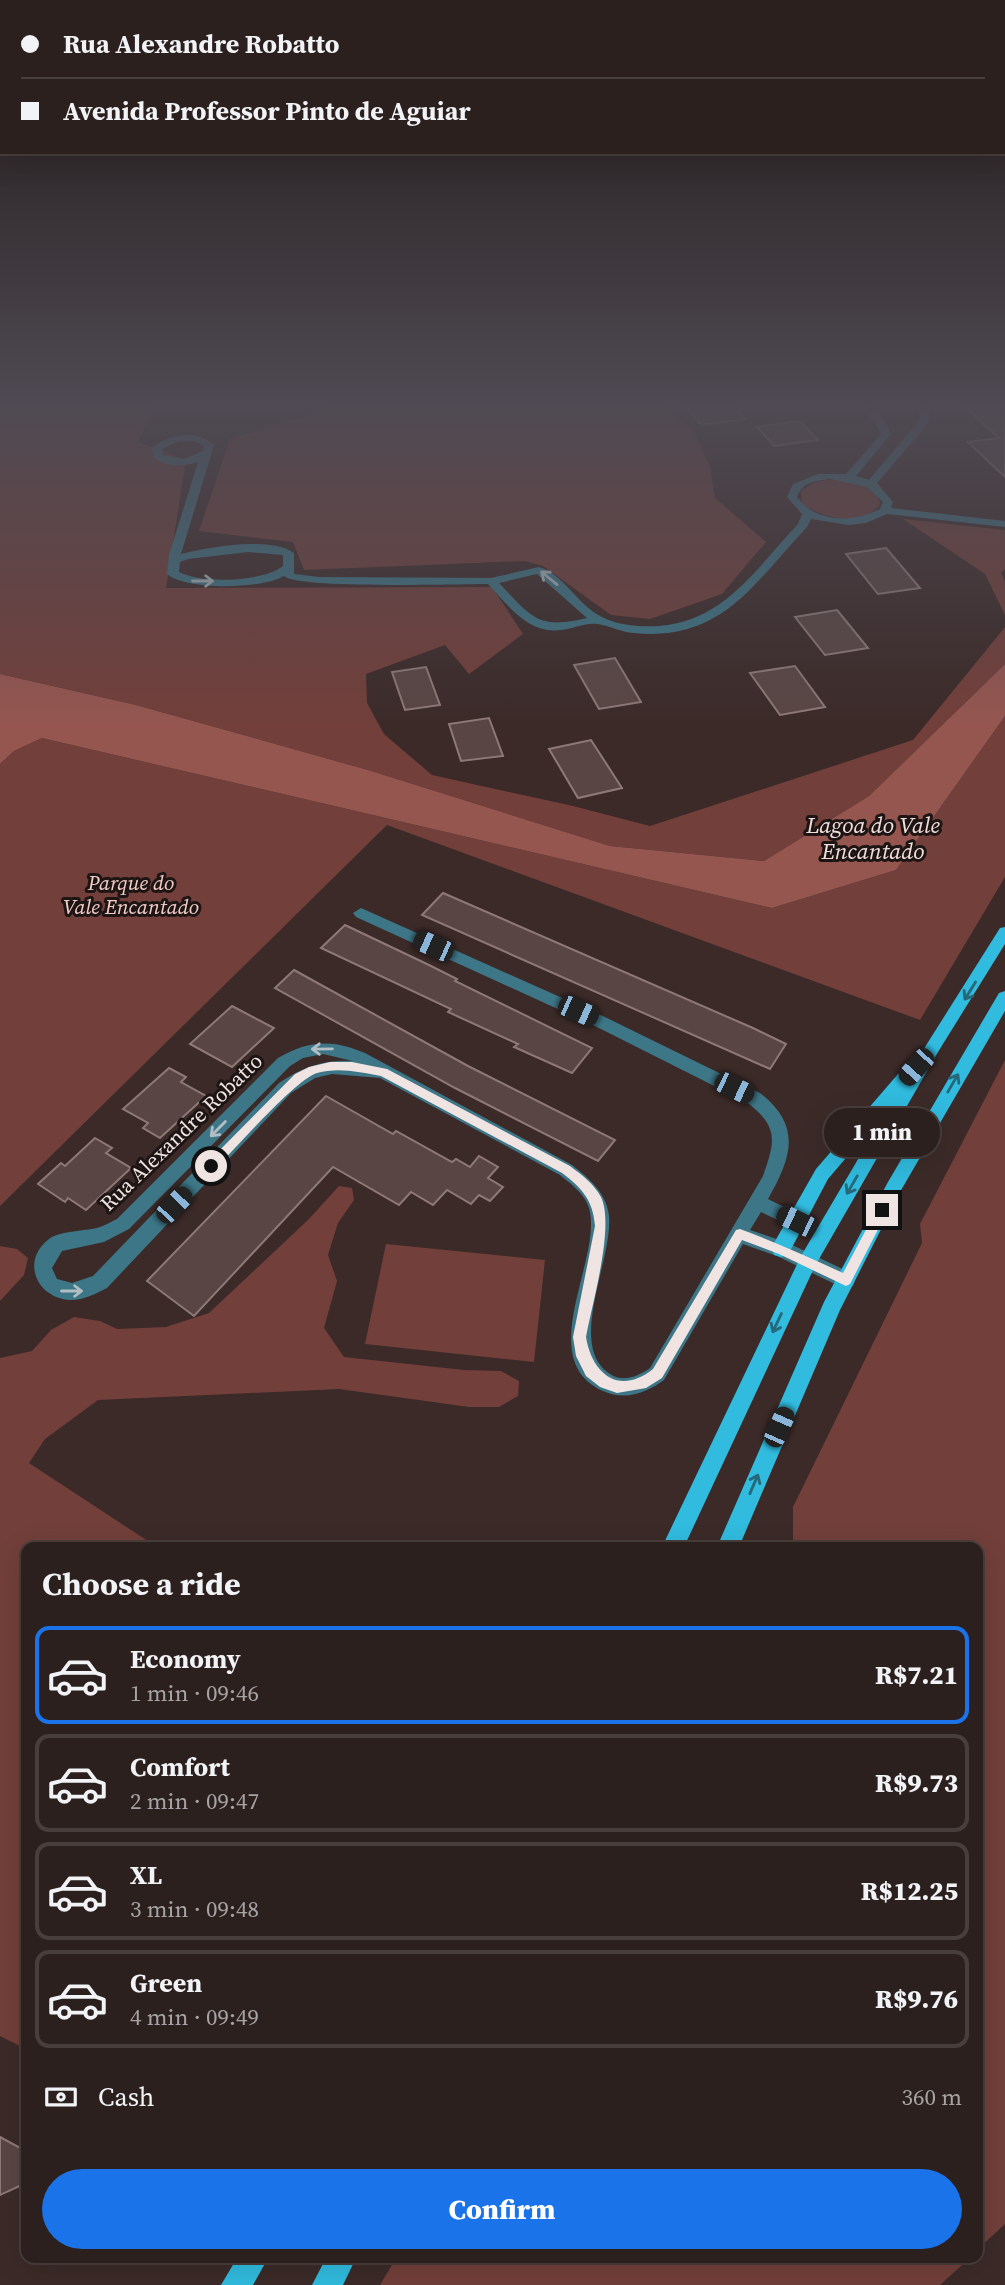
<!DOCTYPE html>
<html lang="en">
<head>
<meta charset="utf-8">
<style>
	body { margin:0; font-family:"Source Serif 4",serif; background:#342827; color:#f1f3f6; height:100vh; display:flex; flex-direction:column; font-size:26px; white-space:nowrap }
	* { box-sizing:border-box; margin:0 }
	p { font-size:23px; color:#a6a3a4 }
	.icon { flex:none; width:38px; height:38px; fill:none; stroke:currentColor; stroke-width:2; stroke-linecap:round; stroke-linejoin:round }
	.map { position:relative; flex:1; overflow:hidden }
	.panel { position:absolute; left:21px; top:1542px; width:962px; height:721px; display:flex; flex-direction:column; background:#2c201e; border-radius:14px; box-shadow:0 7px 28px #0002,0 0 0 2px #483e3c }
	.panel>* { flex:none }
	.hud { position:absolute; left:0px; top:0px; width:1006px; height:154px; box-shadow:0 7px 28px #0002,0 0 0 2px #483e3c; display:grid; align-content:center; height:154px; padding:0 21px; background:#2c201e }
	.end { position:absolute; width:32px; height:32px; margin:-16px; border:9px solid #f0e4e3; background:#111; box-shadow:0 0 0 4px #111 }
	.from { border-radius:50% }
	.bubble { position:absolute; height:49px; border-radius:24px; background:#2c201e; box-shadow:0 7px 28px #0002,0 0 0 2px #483e3c; font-size:23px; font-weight:800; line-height:49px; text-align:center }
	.car { position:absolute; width:21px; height:42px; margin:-21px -10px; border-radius:9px; box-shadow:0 0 5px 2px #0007; background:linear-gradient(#222 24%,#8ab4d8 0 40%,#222 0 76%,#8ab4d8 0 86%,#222 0) }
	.hud b { display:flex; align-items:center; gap:24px; height:66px; font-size:26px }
	.hud b+b { border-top:2px solid #483e3c }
	.hud i { width:18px; height:18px; background:#f1f3f6 }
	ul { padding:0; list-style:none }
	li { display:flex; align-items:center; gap:21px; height:98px; margin:0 14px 10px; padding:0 7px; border:4px solid #483e3c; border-radius:14px }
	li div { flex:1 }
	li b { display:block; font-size:26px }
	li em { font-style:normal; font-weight:800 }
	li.on { border-color:#1a73e8 }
	li>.icon { width:63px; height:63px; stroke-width:1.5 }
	h2 { padding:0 21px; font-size:32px; line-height:84px }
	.pay { display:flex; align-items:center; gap:18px; height:77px; padding:0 21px; font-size:26px }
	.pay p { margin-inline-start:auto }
	.button { display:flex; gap:14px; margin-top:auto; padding:14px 21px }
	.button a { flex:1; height:80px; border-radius:42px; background:#1a73e8; color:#fff; font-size:28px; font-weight:800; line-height:80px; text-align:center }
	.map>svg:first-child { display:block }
	.green { fill:#723f3a }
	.water { fill:#955650 }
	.building { fill:#594644; stroke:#8e7977; stroke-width:2 }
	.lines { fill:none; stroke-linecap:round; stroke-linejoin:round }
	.street { fill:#3d7687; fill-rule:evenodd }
	.primary { fill:#30bbdf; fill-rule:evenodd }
	.oneway { stroke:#b1bec3 }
	.oneway2 { stroke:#26687a }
	.route { fill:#f0e4e3 }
	.labels { text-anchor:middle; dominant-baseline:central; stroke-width:6; stroke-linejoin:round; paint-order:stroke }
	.park-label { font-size:21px; font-style:italic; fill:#f4ccc7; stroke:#1d1514 }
	.street-label { font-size:21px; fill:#f0e4e3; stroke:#1d1514 }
	.water-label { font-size:23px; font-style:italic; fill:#f1ddda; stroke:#1d1514 }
</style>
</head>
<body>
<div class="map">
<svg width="1005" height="2285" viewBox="0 0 1005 2285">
	<rect width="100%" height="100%" fill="#3b2a28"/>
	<path class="green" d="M 0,404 L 147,404 L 152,415 L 138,442 L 186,460 L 166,588 L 492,587 L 523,634 L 469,674 L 445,645 L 366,674 L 367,703 L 384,734 L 432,775 L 573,806 L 650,826 L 913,740 L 1005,627 L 1005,664 L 869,796 L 764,861 L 610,846 L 368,770 L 136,705 L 0,674 Z
		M 345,404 L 662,404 L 694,431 L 710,467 L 715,498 L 766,542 L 722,594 L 650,619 L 611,615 L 543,566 L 525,561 L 304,570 L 293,542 L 199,531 L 230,439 Z
		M 827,480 C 844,480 877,482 880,504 C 864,528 821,519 802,503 L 801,491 L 815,482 Z
		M 903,519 L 1005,530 L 1005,569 L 1001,573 L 1005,581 L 1005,615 L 985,574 Z
		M 1005,716 L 1005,877 L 920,1020 L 387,825 L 0,1206 L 0,764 L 14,751 L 42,738 L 772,908 L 896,870 Z
		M 1005,1060 L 1005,2224 L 978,2249 L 978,1547 L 793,1547 L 793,1507 L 922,1243 L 920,1224 Z
		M 339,1186 L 352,1188 L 354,1200 L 338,1223 L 328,1255 L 337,1281 L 324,1328 L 344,1357 L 464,1370 L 501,1371 L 519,1381 L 518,1396 L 499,1407 L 469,1407 L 339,1389 L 98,1400 L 45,1439 L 29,1463 L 157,1547 L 26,1547 L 26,2049 L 0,2036 L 0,1358 L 32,1351 L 51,1330 L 74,1317 L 100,1321 L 117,1329 L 166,1327 L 209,1313 L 309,1219 Z
		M 386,1244 L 545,1260 L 534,1362 L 365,1344 Z
		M 0,1246 L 17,1249 L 28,1258 L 24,1275 L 0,1301 Z
		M 396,2258 L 970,2258 L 940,2285 L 380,2285 Z"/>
	<path class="water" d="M 1005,664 L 1005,716 L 896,870 L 772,908 L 42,738 L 14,751 L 0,764 L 0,674 L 136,705 L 368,770 L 610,846 L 764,861 L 869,796 Z"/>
	<path class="building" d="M 684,404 L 732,404 L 745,419 L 701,425 Z
		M 962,404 L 1005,404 L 1005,477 L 968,442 L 999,438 Z
		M 800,421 L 818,440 L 774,446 L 757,427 Z
		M 886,548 L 920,588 L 878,594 L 846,554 Z
		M 837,610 L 868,648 L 825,655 L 795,617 Z
		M 615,658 L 641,702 L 599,709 L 574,665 Z
		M 795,666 L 825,707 L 780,715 L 750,673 Z
		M 426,667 L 440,705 L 405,710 L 392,672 Z
		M 489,718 L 503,756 L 461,761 L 449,724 Z
		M 591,740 L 622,788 L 578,798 L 549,749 Z
		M 443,893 L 753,1028 L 786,1044 L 770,1069 L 422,915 Z
		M 345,925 L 429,965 L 457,979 L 455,981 L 592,1048 L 572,1073 L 514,1047 L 518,1044 L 448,1012 L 451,1009 L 321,948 Z
		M 294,970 L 468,1066 L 615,1140 L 598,1161 L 455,1088 L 275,988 Z
		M 232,1006 L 274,1028 L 232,1067 L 190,1044 Z
		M 169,1068 L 186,1077 L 181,1082 L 206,1096 L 160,1138 L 143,1128 L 148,1123 L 123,1109 Z
		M 326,1096 L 393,1134 L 396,1131 L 452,1162 L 456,1159 L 470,1167 L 479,1156 L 498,1167 L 488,1178 L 503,1187 L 490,1201 L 479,1195 L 471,1204 L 447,1190 L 433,1205 L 411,1192 L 399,1205 L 333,1167 L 194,1316 L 147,1281 Z
		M 95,1138 L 112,1148 L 106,1153 L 131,1168 L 86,1210 L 68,1198 L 65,1202 L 38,1184 L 61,1163 L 65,1166 Z
		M 0,2137 L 26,2151 L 26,2183 L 0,2195 Z"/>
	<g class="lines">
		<path class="street" d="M 859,404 L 870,404 L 885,421 L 891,434 L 856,476 L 869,480 L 917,423 L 920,417 L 916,404 L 926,404 L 930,417 L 926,426 L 877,483 L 893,502 L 891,508 L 1005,521 L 1005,527 L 887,514 L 866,523 L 849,525 L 811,519 L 807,527 C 754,583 722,642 634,633 C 621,632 610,626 598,624 C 587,622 572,629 561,630 C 528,634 509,606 488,584 C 459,584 297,589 284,576 C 262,589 187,591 167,574 L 169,555 L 198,462 C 182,467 166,467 153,457 L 152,448 C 170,433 196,429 214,445 L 181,554 C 209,547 270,536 294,553 L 294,574 L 319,577 L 491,578 L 539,567 C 565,575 577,605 602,617 C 620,626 640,627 659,626 C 725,621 757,567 798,524 L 802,514 L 787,497 L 793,484 L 818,474 L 846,474 L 881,434 L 876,424 ZM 179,441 L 195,441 L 204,446 L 203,451 L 184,459 L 163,455 L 162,449 ZM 830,479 L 867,487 L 883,502 L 880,509 C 853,523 816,523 797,497 C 802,482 816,481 830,479 ZM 248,552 L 283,555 L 283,566 C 263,582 202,584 179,572 L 180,562 L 188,559 ZM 537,574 L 587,618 C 537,630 532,617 499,583 Z
			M 361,908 L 607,1018 L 760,1093 C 802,1126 792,1157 768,1199 L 802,1216 L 805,1221 L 802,1226 L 796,1229 L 761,1212 L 750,1230 L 788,1243 L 853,1274 L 855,1280 L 853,1286 L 846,1288 L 839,1286 L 777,1256 L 743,1244 L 664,1380 C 646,1393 625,1401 603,1391 C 534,1360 600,1263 590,1212 C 587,1195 572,1185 560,1175 L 380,1078 L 332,1074 L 315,1078 L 291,1093 L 107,1288 C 95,1294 84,1300 71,1300 C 37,1299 20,1261 49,1239 C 60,1231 83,1231 97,1228 C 104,1226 110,1222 117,1219 L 278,1058 C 308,1040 333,1039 365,1053 L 572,1165 C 589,1178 607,1194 609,1216 C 613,1260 566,1346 610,1374 C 623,1383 639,1376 650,1368 L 763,1176 C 775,1141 779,1128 748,1103 L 595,1026 L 356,917 L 353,913 ZM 323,1054 L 353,1061 C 325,1059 302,1067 279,1083 L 93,1276 L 72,1283 L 57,1279 L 52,1268 L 62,1251 L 104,1242 L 129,1229 L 290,1066 L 303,1058 Z"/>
		<path class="primary" d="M 1005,927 L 1005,944 L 938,1052 L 815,1266 L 684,1547 L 662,1547 L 801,1256 L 887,1110 L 828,1179 L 788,1255 L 781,1257 L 774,1255 L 772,1249 L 774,1243 L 816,1169 L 898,1074 L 908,1074 L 1000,928 Z
			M 1005,991 L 1005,1011 L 900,1192 L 840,1310 L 739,1547 L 717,1547 L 824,1302 L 888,1182 L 999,993 Z
			M 237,2258 L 268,2258 L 253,2285 L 221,2285 Z
			M 326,2258 L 356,2258 L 343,2285 L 312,2285 Z"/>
	</g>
	<defs><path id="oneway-shaft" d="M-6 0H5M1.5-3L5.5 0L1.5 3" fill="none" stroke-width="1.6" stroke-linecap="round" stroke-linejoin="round" transform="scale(1.75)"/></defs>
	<g class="oneway">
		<use href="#oneway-shaft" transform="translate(549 578) rotate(-141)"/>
		<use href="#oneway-shaft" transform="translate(203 581)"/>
		<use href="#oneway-shaft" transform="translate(322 1049) rotate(179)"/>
		<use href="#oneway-shaft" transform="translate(218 1129) rotate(135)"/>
		<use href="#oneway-shaft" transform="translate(72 1291)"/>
	</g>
	<g class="oneway2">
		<use href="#oneway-shaft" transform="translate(970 991) rotate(122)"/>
		<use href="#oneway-shaft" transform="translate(953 1083) rotate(-60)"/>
		<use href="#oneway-shaft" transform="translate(852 1185) rotate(120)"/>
		<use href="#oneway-shaft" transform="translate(777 1323) rotate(115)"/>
		<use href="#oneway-shaft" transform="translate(754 1484) rotate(-67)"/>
	</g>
	<linearGradient id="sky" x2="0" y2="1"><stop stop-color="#201716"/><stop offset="0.56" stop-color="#4f4a53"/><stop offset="1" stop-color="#4f4a53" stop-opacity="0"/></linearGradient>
	<rect width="1005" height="724" fill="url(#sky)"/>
	<path class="route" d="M 330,1062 L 352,1062 L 387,1069 L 570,1166 C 582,1175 594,1184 601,1197 C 615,1226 592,1304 586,1337 C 592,1374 619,1396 653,1369 L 736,1230 L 740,1229 C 775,1242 809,1257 843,1273 L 878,1207 L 882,1206 L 888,1210 L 850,1284 L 846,1286 L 779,1254 L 742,1240 L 662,1378 L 646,1388 L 617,1393 L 600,1387 L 586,1376 L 576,1356 L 573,1337 L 595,1226 C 593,1200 582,1188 562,1173 L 381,1076 C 360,1072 338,1067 317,1073 C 295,1080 235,1149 215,1169 L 207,1169 L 207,1163 L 295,1074 L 309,1067 Z"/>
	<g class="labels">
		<g class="park-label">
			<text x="131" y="882">Parque do<tspan x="131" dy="24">Vale Encantado</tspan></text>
		</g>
		<g class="street-label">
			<text transform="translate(181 1132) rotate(-44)">Rua Alexandre Robatto</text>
		</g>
		<g class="water-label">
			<text x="873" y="825">Lagoa do Vale<tspan x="873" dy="26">Encantado</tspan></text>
		</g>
	</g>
</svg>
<i class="end from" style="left:211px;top:1166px"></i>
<i class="end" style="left:882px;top:1210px"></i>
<div class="bubble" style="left:824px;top:1108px;width:116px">1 min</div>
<i class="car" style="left:433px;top:946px;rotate:294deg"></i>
<i class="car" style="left:578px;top:1011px;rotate:114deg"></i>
<i class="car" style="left:916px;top:1067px;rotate:222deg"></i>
<i class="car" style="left:734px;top:1088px;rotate:116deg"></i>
<i class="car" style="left:174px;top:1205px;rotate:44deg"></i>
<i class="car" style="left:796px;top:1221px;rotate:296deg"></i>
<i class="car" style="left:779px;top:1427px;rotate:24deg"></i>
<div class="hud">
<b><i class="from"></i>Rua Alexandre Robatto</b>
<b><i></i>Avenida Professor Pinto de Aguiar</b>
</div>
<section class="panel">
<h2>Choose a ride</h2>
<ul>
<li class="on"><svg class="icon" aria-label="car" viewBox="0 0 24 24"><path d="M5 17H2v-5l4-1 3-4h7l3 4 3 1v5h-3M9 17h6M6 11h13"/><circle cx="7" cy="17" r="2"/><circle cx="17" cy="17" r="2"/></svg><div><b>Economy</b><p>1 min · 09:46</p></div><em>R$7.21</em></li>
<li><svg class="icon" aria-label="car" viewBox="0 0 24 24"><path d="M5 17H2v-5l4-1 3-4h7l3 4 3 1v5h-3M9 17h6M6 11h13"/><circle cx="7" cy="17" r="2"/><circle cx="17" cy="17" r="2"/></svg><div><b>Comfort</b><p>2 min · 09:47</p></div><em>R$9.73</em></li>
<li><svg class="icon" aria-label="car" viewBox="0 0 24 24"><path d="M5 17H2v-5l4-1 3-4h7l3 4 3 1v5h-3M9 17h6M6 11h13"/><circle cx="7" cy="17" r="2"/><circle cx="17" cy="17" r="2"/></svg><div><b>XL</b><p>3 min · 09:48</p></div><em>R$12.25</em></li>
<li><svg class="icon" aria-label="car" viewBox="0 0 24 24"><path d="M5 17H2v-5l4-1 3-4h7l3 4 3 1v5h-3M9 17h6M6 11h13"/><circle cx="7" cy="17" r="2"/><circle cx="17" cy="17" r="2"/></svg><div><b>Green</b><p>4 min · 09:49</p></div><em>R$9.76</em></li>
</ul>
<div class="pay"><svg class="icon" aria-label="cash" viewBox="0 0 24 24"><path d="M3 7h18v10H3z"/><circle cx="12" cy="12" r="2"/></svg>Cash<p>360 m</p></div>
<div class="button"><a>Confirm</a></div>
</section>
</div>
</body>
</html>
